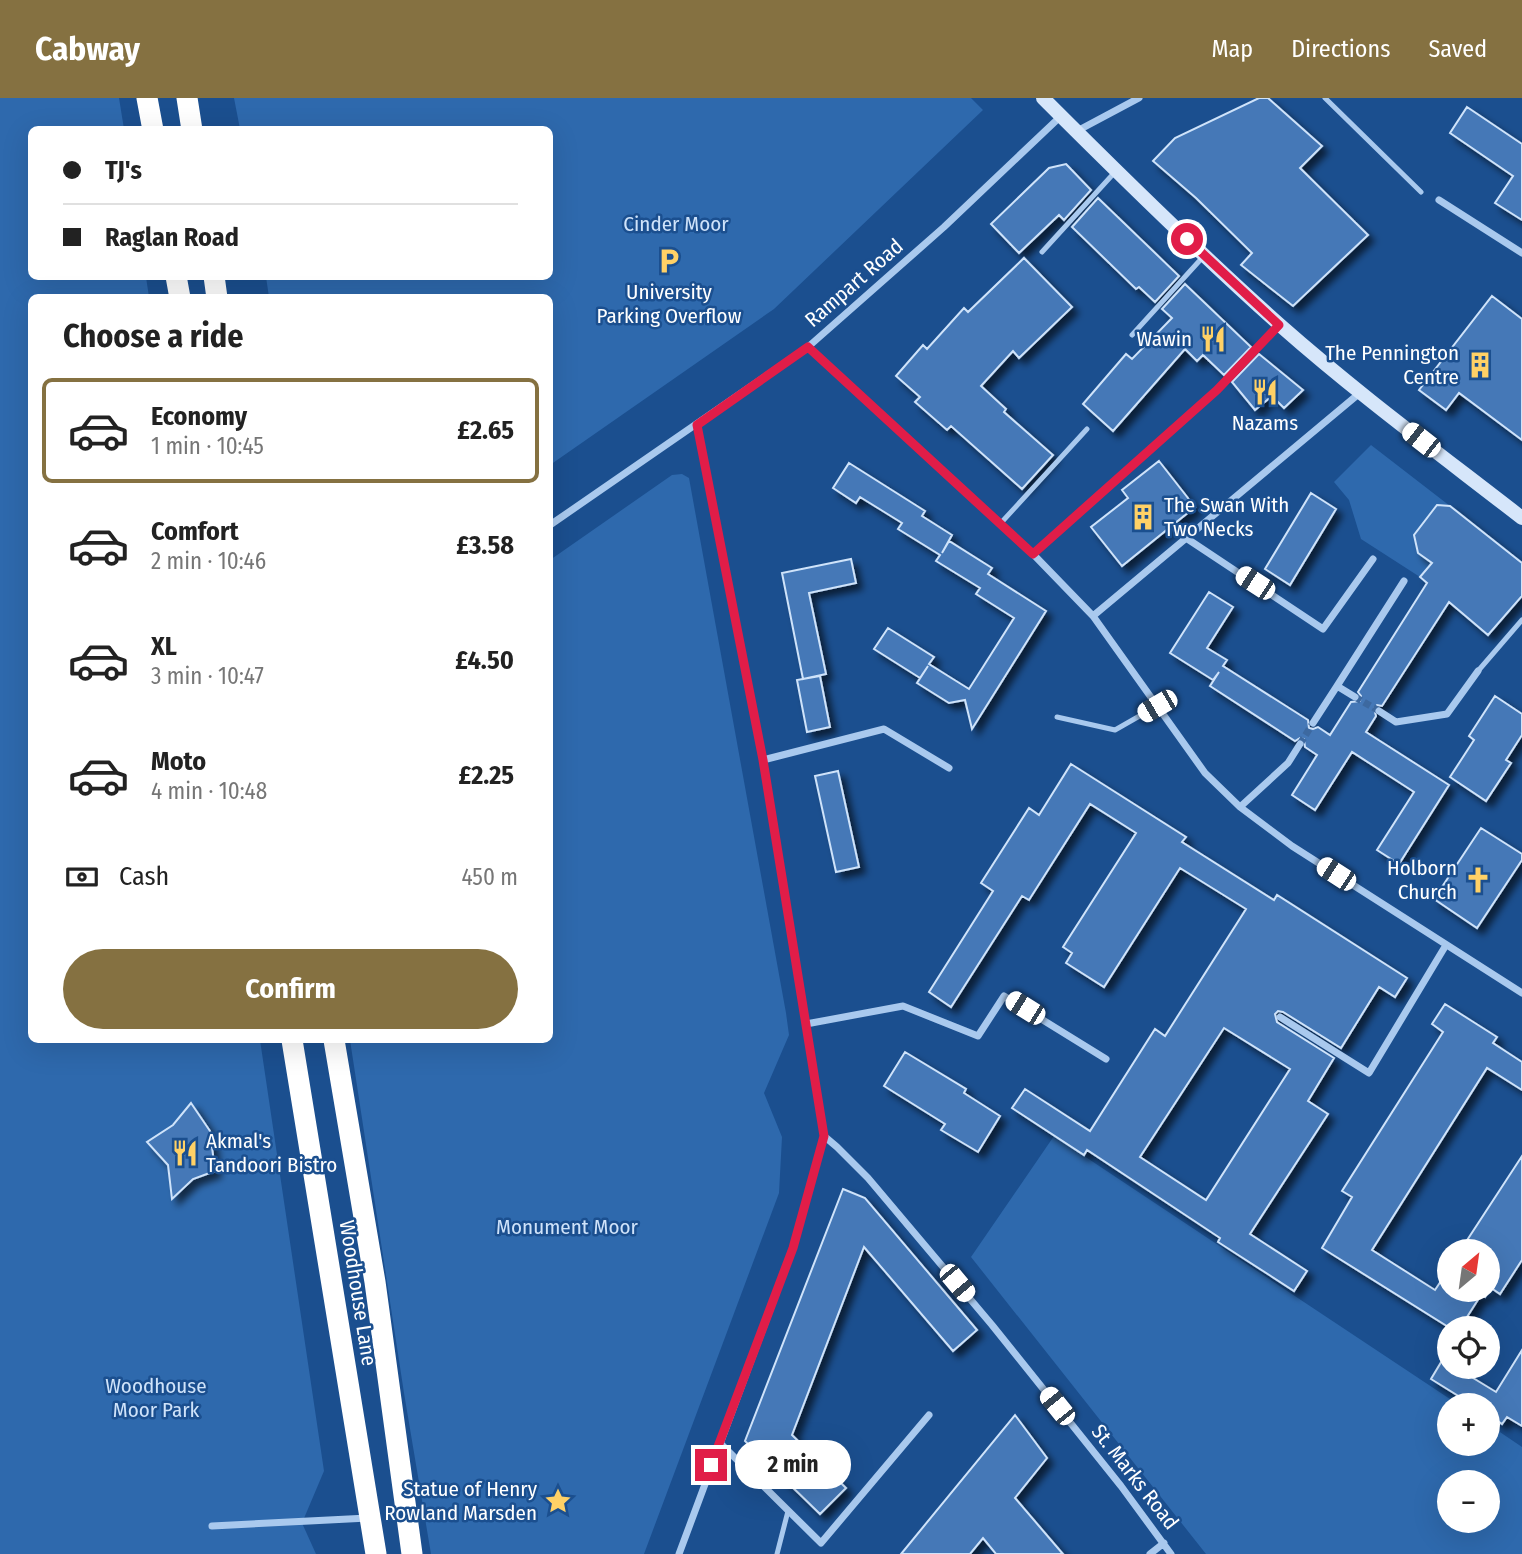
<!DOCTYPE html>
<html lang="en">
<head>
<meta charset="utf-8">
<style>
	body { margin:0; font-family:"Fira Sans Condensed",sans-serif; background:#f6f6f6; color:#222; height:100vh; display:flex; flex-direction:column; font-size:26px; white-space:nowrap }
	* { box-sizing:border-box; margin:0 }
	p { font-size:23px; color:#767676 }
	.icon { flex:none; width:38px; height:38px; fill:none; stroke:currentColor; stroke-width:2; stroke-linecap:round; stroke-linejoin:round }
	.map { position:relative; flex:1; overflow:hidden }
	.drawer { position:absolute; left:28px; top:196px; width:525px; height:749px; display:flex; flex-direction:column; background:#fff; border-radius:10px; box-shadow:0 7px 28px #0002 }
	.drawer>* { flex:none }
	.guide { position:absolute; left:28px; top:28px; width:525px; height:154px; border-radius:10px; box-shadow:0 7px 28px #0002; display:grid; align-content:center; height:154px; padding:0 35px; background:#fff }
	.needle { width:46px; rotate:29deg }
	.controls { position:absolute; left:1437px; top:1141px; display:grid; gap:14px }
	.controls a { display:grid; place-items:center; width:63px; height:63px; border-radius:50%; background:#fff; box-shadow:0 7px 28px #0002; font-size:35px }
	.end { position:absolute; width:32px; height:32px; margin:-16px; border:9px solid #e11d48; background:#fff; box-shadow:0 0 0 4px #fff }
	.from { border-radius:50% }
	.bubble { position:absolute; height:49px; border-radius:24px; background:#fff; box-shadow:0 7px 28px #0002; font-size:23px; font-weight:700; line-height:49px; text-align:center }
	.car { position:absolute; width:21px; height:42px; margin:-21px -10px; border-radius:9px; box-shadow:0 0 5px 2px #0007; background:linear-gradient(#fff 24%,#345 0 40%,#fff 0 76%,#345 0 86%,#fff 0) }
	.guide b { display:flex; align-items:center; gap:24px; height:66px; font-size:26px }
	.guide b+b { border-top:2px solid #e0e0e0 }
	.guide i { width:18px; height:18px; background:#222 }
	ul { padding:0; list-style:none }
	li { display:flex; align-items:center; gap:21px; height:105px; margin:0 14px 10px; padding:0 21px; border:4px solid transparent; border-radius:10px }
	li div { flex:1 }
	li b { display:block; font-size:26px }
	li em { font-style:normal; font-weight:700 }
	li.selected { border-color:#857141 }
	li>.icon { width:63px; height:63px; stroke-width:1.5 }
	h2 { padding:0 35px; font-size:32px; line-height:84px }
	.pay { display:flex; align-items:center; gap:18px; height:77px; padding:0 35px; font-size:26px }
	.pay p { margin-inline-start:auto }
	.action { display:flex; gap:14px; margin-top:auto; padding:14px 35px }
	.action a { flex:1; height:80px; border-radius:42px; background:#857141; color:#fff; font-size:28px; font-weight:700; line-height:80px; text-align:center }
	header { display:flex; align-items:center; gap:42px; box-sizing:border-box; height:98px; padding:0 35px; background:#857141; color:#fff }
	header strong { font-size:33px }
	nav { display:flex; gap:38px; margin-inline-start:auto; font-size:24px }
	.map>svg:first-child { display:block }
	.green { fill:#2e69ad; fill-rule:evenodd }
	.building { fill:#4478b7; stroke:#cfe3fa; stroke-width:2; fill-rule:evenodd; filter:url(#shadow) }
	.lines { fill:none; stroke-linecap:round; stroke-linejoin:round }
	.street-tunnel { stroke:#3d69a0; stroke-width:7; stroke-dasharray:7 3.5; stroke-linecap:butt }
	.lane { stroke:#a9c9ee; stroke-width:5 }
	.street { stroke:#a9c9ee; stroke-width:7 }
	.secondary { stroke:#d6e6fa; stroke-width:14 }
	.highway { stroke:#fff; stroke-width:21 }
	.route { stroke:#e11d48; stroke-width:9 }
	.labels { text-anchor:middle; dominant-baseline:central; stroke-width:5; stroke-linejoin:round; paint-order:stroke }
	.park-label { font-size:21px; fill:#cfe3fa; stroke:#1b4f8f }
	.street-label { font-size:21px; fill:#fff; stroke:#1b4f8f }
	.poi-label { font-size:21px; fill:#fff; stroke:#1b4f8f; text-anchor:end }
</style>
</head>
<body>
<header>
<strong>Cabway</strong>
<nav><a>Map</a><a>Directions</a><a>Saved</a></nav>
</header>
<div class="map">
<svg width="1522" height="1456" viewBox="0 0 1522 1456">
	<defs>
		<filter id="shadow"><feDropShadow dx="6" dy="6" stdDeviation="3.5" flood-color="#0009"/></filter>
	</defs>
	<rect width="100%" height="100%" fill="#1b4f8f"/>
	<path class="green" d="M 0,0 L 119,0 L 124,31 L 32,32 L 32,178 L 146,179 L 149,199 L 32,200 L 32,942 L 260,942 L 324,1373 L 302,1425 L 316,1456 L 0,1456 Z
		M 234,0 L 971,0 L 983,12 L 774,211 L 550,367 L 550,200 L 269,199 L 266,179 L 550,178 L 550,32 L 240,31 Z
		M 1371,347 L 1450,408 L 1437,407 L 1432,465 L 1420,479 L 1361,441 L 1349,402 L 1334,384 Z
		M 682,376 L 689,380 L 786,915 L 789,937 L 764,995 L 782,1039 L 779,1095 L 644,1456 L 431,1456 L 404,1295 L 350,942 L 550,942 L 550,462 L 672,377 Z
		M 1054,1038 L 1459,1307 L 1449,1307 L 1449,1346 L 1488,1346 L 1488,1326 L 1522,1349 L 1522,1456 L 1206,1456 L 971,1159 ZM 1449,1384 L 1488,1384 L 1488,1423 L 1449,1423 Z"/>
	<path class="building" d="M 1259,0 L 1268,0 L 1322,48 L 1300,70 L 1368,137 L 1293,208 L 1241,167 L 1252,155 L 1196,100 L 1153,63 L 1175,40 Z
		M 1467,9 L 1522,46 L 1522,122 L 1495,105 L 1513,78 L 1450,35 Z
		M 1066,66 L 1091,92 L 1064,122 L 1059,117 L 1019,155 L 991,126 L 1049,70 Z
		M 1098,100 L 1179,178 L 1155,204 L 1139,189 L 1136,191 L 1072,129 Z
		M 1024,160 L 1072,209 L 1019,260 L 1013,253 L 981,288 L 1006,311 L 1004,314 L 1053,357 L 1022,391 L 951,328 L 947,332 L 915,304 L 920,299 L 896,278 L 923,247 L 927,251 L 964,210 L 968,214 Z
		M 1185,186 L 1251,249 L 1224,277 L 1203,257 L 1197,263 L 1185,251 L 1113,333 L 1083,306 L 1126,256 L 1132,261 L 1172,220 L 1162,211 Z
		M 1492,198 L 1522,221 L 1522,342 L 1459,295 L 1446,312 L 1419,292 Z
		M 1259,256 L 1303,292 L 1284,310 L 1272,298 L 1255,312 L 1232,284 Z
		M 1159,363 L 1195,409 L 1122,468 L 1091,429 L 1128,400 L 1122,392 Z
		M 849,365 L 925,413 L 922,418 L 952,437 L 942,455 L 949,443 L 992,470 L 988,476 L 1046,513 L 972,631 L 965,602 L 949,605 L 917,585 L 928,568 L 920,580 L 874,551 L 888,530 L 934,559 L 929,566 L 969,591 L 1014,520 L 976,496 L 980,490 L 936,463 L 940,457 L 898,431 L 902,425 L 860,399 L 856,405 L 833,390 Z
		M 1311,395 L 1336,411 L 1290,487 L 1265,471 Z
		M 1437,407 L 1450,408 L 1522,465 L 1522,498 L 1488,537 L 1449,504 L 1382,608 L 1377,607 L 1374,610 L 1376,618 L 1366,634 L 1449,687 L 1399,766 L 1377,752 L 1414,694 L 1352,654 L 1315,712 L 1292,697 L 1317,657 L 1305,649 L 1304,641 L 1300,640 L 1295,643 L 1210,588 L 1219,574 L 1213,582 L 1170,555 L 1209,494 L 1233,509 L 1207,550 L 1227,562 L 1223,568 L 1308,622 L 1309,630 L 1313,631 L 1318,629 L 1330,637 L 1351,604 L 1360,603 L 1361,598 L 1358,594 L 1427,485 L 1420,479 L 1432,465 L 1418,455 L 1414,437 Z
		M 851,461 L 856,485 L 809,495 L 826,576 L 803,581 L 782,475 Z
		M 820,578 L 830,629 L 807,634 L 797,582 Z
		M 1495,598 L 1522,616 L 1522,637 L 1506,662 L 1511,665 L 1486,703 L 1450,679 L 1474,642 L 1469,638 Z
		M 1071,666 L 1186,739 L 1182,744 L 1274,802 L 1277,797 L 1407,880 L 1395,899 L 1379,889 L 1341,950 L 1283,914 L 1278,913 L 1275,916 L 1277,924 L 1334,960 L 1308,1003 L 1328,1016 L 1250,1136 L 1307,1173 L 1294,1193 L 1218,1144 L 1220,1140 L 1087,1052 L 1084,1057 L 1012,1010 L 1025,991 L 1090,1033 L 1155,931 L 1165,938 L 1246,811 L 1180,770 L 1104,889 L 1066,865 L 1072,855 L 1063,849 L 1136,735 L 1090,706 L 1029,802 L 1022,798 L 951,909 L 929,894 L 993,793 L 981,785 L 1029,710 L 1039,717 ZM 1224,930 L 1290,971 L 1206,1102 L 1140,1059 Z
		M 838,673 L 859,769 L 836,774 L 815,678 Z
		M 1481,730 L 1522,756 L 1522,762 L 1477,830 L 1434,801 Z
		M 1445,906 L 1497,939 L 1493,945 L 1522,964 L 1522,992 L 1487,970 L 1372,1152 L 1435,1192 L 1449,1171 L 1449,1192 L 1488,1192 L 1488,1153 L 1460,1153 L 1522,1058 L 1522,1162 L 1500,1196 L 1491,1190 L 1485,1199 L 1481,1197 L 1460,1230 L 1450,1230 L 1322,1150 L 1352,1099 L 1342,1093 L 1443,934 L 1432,926 Z
		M 905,954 L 966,991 L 964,995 L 1000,1018 L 978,1054 L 941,1032 L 945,1026 L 884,988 Z
		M 191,1005 L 210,1033 L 215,1073 L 193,1081 L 172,1101 L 168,1067 L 147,1044 L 173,1027 Z
		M 843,1091 L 865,1100 L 977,1232 L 953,1253 L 864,1149 L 792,1337 L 846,1390 L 820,1416 L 745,1343 Z
		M 1522,1252 L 1522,1328 L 1507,1319 L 1502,1326 L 1488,1316 L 1488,1307 L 1473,1307 L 1431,1281 L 1443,1261 L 1449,1265 L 1449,1269 L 1455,1269 L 1496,1294 Z
		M 1015,1317 L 1047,1360 L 1015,1400 L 1063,1456 L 996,1456 L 983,1440 L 970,1456 L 901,1456 Z"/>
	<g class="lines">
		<path class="street-tunnel" d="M 1355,599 L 1379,613
			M 1300,646 L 1313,625"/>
		<path class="lane" d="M 1325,0 L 1421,94
			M 1042,154 L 1115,74
			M 1132,237 L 1202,160
			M 1000,426 L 1087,331
			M 1033,456 L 1217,292 L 1279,227
			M 1478,573 L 1522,522
			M 1057,619 L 1115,632 L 1157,608
			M 777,1456 L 788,1413"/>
		<path class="street" d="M 1077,33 L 1139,0
			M 1439,102 L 1522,155
			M 808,249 L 1033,456 L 1093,518 L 1205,675 L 1240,709 L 1292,748 L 1522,895
			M 550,427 L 808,249 L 944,129 L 1061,18
			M 1186,440 L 1323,531 L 1373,461
			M 1093,518 L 1361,294
			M 1337,588 L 1404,483
			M 1379,613 L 1396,624 L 1447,616 L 1478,573
			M 1313,625 L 1337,588 L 1355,599
			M 763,662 L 884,631 L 949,670
			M 1240,709 L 1288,665 L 1300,646
			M 1280,919 L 1369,975 L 1446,847
			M 806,926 L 903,908 L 978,938 L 1004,898 L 1106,961
			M 824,1038 L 837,1049 L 868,1080 L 992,1227 L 1121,1388 L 1171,1456
			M 720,1345 L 821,1445 L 929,1317
			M 212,1428 L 368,1420
			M 679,1456 L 793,1150 L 824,1038 L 763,662 L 697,327
			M 1150,1456 L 1164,1445"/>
		<path class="secondary" d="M 1043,0 C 1120,77 1199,155 1281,228 C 1358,296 1441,357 1522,420"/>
		<path class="highway" d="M 147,0 L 153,32
			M 187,0 L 192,32
			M 176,178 L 180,200
			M 214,178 L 217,200
			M 292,942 L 376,1456
			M 334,942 L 375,1184 L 412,1456"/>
	</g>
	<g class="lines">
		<path class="route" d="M 711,1367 L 793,1150 L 824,1038 L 763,662 L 697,327 L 808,249 L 1033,456 L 1217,292 L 1279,227 L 1187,141"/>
	</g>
	<defs>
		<g id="parking-bare" transform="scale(2.1)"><path d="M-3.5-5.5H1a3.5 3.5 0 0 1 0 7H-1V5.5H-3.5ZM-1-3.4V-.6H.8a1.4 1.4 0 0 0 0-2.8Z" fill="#ffd166" stroke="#1b4f8f" stroke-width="2.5" paint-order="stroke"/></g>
		<g id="restaurant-bare" transform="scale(2.1)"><path d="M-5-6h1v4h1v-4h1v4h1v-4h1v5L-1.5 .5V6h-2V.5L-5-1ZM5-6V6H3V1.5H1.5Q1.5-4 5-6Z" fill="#ffd166" stroke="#1b4f8f" stroke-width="2.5" paint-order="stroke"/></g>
		<g id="building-bare" transform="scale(2.1)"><path d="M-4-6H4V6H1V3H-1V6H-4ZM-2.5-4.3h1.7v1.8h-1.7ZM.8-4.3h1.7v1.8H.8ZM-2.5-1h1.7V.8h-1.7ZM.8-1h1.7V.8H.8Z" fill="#ffd166" stroke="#1b4f8f" stroke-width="2.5" paint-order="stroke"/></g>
		<g id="church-bare" transform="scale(2.1)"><path d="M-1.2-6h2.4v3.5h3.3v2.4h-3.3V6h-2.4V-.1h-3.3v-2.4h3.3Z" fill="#ffd166" stroke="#1b4f8f" stroke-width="2.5" paint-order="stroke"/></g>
		<g id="sight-bare" transform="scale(2.1)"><path d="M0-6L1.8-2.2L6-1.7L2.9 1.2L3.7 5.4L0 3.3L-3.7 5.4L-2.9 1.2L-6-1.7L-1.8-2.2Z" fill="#ffd166" stroke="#1b4f8f" stroke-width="2.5" paint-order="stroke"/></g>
	</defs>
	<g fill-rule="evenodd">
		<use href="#parking-bare" x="669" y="163"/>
		<use href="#restaurant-bare" x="1213" y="241"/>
		<use href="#building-bare" x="1480" y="267"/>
		<use href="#restaurant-bare" x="1265" y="294"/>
		<use href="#building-bare" x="1143" y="419"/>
		<use href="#church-bare" x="1478" y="782"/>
		<use href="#restaurant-bare" x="185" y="1055"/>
		<use href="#sight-bare" x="558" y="1403"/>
	</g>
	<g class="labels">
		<g class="park-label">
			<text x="676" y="126">Cinder Moor</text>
			<text x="567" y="1129">Monument Moor</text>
			<text x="156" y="1288">Woodhouse<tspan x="156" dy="24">Moor Park</tspan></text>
		</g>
		<g class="street-label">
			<text transform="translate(854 185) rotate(-41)">Rampart Road</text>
			<text transform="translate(358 1195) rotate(81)">Woodhouse Lane</text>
			<text transform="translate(1135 1379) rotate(52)">St. Marks Road</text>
		</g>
		<g class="poi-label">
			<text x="669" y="194" text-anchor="middle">University<tspan x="669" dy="24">Parking Overflow</tspan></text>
			<text x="1192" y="241">Wawin</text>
			<text x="1459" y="255">The Pennington<tspan x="1459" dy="24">Centre</tspan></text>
			<text x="1265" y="325" text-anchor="middle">Nazams</text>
			<text x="1164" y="407" text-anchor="start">The Swan With<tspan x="1164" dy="24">Two Necks</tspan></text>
			<text x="1457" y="770">Holborn<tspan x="1457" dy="24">Church</tspan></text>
			<text x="206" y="1043" text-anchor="start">Akmal's<tspan x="206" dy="24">Tandoori Bistro</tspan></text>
			<text x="537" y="1391">Statue of Henry<tspan x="537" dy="24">Rowland Marsden</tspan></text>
		</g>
	</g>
</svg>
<div class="controls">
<a><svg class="needle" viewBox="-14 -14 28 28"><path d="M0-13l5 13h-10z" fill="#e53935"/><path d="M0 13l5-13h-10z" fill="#767676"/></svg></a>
<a><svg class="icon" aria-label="locate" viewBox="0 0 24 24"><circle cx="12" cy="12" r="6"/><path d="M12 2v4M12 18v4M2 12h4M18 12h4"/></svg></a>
<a>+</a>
<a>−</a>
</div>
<i class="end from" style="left:1187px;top:141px"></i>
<i class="end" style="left:711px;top:1367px"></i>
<div class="bubble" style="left:735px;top:1342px;width:116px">2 min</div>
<i class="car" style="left:1421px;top:342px;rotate:308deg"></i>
<i class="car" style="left:1255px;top:485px;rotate:303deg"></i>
<i class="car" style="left:1157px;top:608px;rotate:240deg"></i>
<i class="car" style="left:1336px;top:776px;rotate:303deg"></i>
<i class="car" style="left:1025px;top:910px;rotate:302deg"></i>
<i class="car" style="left:957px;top:1185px;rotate:140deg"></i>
<i class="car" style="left:1057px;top:1308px;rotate:321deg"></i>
<div class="guide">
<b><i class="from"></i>TJ's</b>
<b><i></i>Raglan Road</b>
</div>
<section class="drawer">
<h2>Choose a ride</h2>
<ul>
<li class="selected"><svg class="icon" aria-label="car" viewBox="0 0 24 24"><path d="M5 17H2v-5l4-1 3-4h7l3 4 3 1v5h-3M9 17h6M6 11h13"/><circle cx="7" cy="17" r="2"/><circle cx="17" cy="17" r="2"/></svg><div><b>Economy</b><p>1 min · 10:45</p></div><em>£2.65</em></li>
<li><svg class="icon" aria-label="car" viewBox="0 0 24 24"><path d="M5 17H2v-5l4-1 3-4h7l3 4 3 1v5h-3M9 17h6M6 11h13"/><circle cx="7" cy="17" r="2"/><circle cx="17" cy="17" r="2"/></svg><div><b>Comfort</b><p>2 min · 10:46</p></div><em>£3.58</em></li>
<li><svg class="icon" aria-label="car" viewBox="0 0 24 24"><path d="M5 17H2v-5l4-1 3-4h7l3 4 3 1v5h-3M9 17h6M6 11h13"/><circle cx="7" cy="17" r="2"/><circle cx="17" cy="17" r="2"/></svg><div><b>XL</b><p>3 min · 10:47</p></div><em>£4.50</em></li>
<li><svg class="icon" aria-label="car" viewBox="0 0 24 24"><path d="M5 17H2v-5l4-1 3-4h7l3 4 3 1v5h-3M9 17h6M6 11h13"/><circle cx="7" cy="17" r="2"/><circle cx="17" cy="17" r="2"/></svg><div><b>Moto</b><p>4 min · 10:48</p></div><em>£2.25</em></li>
</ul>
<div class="pay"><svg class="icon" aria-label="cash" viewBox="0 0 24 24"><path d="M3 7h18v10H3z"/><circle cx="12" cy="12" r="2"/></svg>Cash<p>450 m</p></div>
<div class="action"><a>Confirm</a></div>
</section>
</div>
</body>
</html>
